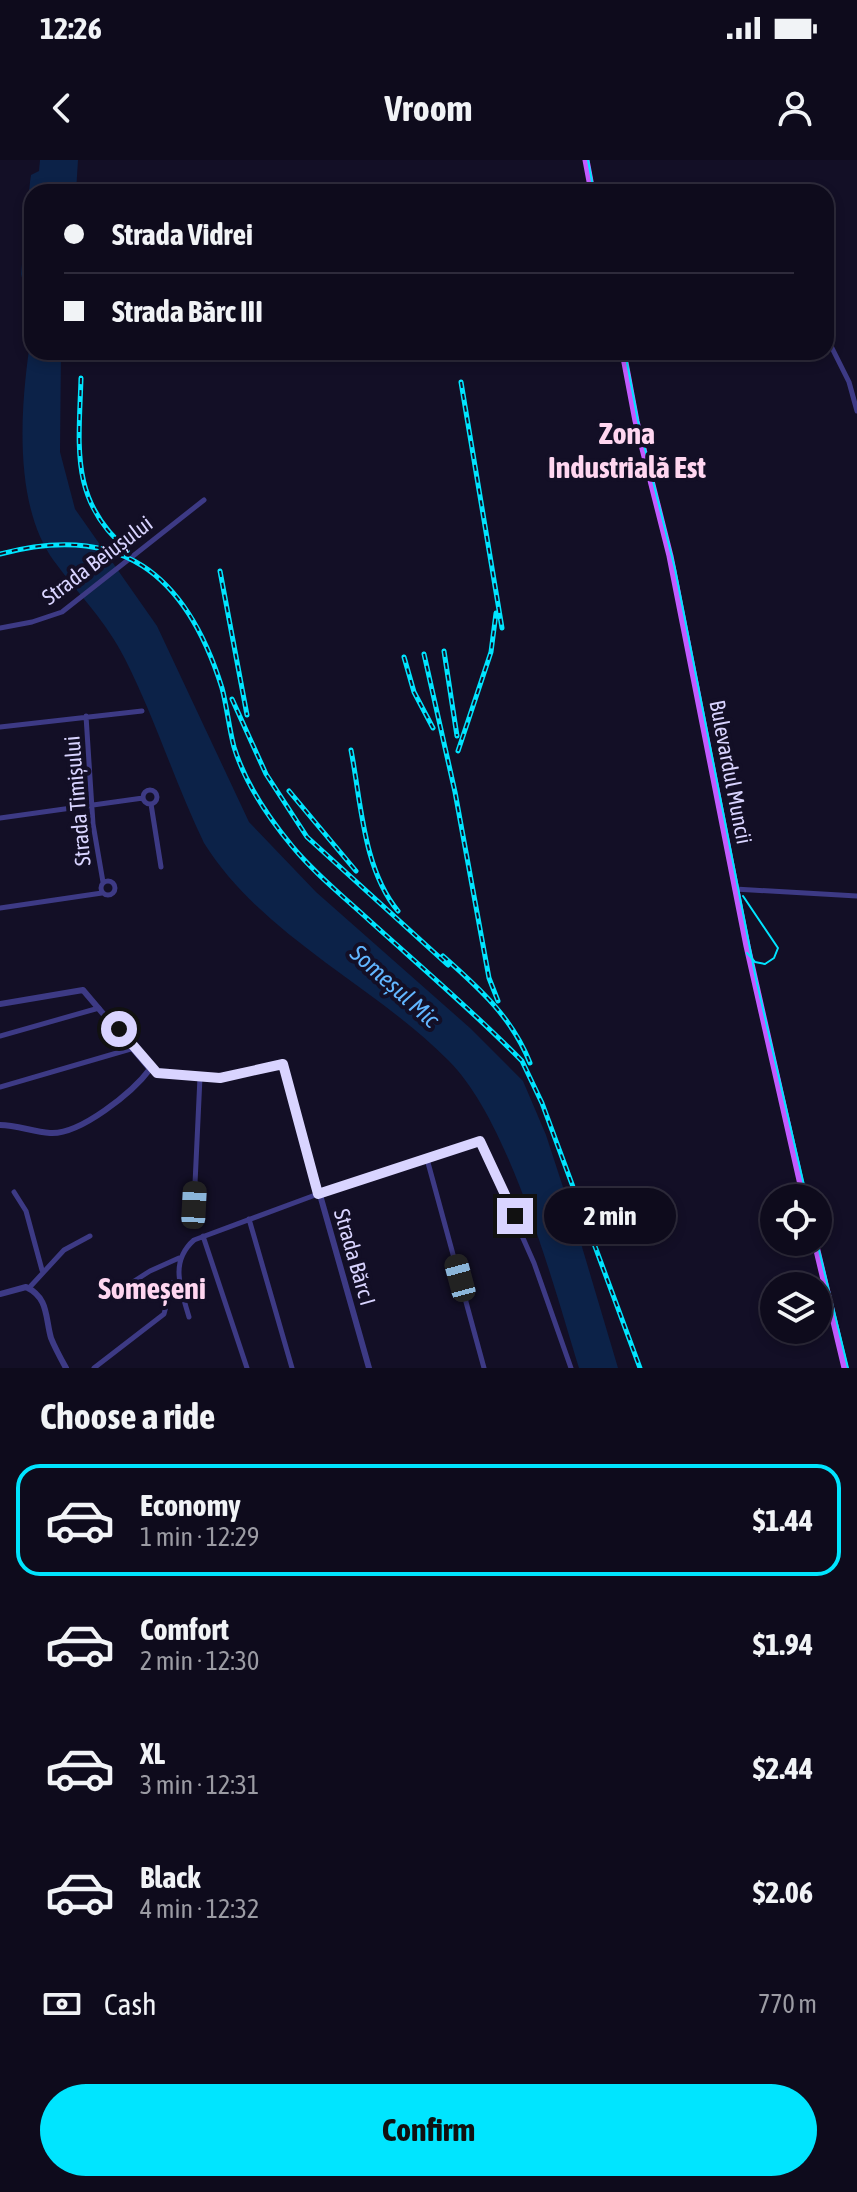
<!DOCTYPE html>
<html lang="en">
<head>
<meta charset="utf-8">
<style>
	body { margin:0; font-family:"Asap Condensed",sans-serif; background:#171425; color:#f1f3f6; height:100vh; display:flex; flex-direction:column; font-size:30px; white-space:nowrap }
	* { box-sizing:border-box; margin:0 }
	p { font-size:26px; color:#9b9ba3 }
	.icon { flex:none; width:44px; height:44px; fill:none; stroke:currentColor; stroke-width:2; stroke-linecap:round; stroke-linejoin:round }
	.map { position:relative; height:1208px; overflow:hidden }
	.drawer { display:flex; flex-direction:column; background:#0e0b1c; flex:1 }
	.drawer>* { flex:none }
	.guide { position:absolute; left:24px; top:24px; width:810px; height:176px; border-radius:24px; box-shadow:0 4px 12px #0003,0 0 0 2px #2e2b3b; display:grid; align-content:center; height:176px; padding:0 40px; background:#0e0b1c }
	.controls { position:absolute; left:760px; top:1024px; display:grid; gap:16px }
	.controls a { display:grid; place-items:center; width:72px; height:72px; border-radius:50%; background:#0e0b1c; box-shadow:0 4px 12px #0003,0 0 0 2px #2e2b3b; font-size:40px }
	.end { position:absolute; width:36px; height:36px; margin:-18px; border:10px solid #d9d4ff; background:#111; box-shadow:0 0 0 4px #111 }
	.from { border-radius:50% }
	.bubble { position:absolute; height:56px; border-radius:28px; background:#0e0b1c; box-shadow:0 4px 12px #0003,0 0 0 2px #2e2b3b; font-size:26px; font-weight:700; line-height:56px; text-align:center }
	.car { position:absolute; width:24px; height:48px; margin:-24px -12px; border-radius:10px; box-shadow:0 0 6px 2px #0007; background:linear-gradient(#222 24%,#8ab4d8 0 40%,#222 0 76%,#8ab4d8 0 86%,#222 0) }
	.guide b { display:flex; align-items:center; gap:28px; height:76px; font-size:30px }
	.guide b+b { border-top:2px solid #2e2b3b }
	.guide i { width:20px; height:20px; background:#f1f3f6 }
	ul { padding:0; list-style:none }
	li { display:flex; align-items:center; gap:24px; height:112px; margin:0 16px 12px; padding:0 24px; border:4px solid transparent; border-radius:24px }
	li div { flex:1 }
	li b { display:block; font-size:30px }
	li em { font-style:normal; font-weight:700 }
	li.active { border-color:#00e5ff }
	li>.icon { width:72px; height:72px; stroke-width:1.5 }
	h2 { padding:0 40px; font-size:36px; line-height:96px }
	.pay { display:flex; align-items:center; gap:20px; height:88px; padding:0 40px; font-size:30px }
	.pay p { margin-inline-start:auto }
	.button { display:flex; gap:16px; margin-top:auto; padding:16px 40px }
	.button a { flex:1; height:92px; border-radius:48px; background:#00e5ff; color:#111; font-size:32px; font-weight:700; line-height:92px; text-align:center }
	.status { display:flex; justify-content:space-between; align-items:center; height:56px; padding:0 40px; background:#0e0b1c; direction:ltr }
	.status svg { height:22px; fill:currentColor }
	header { display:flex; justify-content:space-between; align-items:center; height:104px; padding:0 40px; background:#0e0b1c; font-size:36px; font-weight:700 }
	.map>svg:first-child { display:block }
	.water { fill:#0c2248 }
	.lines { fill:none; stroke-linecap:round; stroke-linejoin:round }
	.minor { stroke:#3d3a85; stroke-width:5 }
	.tertiary { stroke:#3d3a85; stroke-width:6 }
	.primary { stroke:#c25bff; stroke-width:7 }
	.tram { stroke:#00e5ff; stroke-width:2 }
	.rail-casing { stroke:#00e5ff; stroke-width:5 }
	.rail { stroke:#130f26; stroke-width:2; stroke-dasharray:6; stroke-linecap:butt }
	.route { stroke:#d9d4ff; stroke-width:10 }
	.labels { text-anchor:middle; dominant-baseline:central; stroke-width:8; stroke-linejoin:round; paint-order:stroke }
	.street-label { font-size:22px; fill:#d9d4ff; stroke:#130f26 }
	.water-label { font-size:24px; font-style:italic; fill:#62b6ff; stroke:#130f26 }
	.district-label { font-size:30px; font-weight:bold; fill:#ffd6f0; stroke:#130f26 }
</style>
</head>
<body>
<div class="status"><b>12:26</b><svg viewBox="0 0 49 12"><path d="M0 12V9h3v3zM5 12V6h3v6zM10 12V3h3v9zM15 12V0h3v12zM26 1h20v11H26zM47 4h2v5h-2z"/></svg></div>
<header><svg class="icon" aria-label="back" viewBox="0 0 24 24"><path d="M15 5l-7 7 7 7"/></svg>Vroom<svg class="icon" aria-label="person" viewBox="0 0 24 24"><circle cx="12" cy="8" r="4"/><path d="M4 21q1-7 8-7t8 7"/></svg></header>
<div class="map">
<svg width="857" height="1208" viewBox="0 0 857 1208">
	<rect width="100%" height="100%" fill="#130f26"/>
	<path class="water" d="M 40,0 L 78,0 L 76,32 L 32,32 L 32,159 L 21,114 L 30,22 L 31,15 L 39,11 Z
		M 32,170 L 32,192 L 61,192 L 60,292 L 75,349 L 157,466 L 249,662 L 316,732 L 470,868 L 523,921 L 546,975 L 577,1070 L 618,1208 L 579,1208 C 553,1124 510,962 449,901 C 373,824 263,777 204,683 C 175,623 155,558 125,499 C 106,461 79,435 54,401 C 11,342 21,238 32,170 Z"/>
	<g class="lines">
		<path class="minor" d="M 826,176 L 849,222 L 857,251
			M 0,468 L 32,462 L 62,452 L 204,340
			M 86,556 L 93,664 L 103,722
			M 0,567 L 142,551
			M143 637a7 7 0 1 1 14 0a7 7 0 1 1-14 0Z
			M 151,644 L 161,707
			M 0,658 L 143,638
			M101 728a7 7 0 1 1 14 0a7 7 0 1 1-14 0Z
			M 735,729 L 857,736
			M 0,748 L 102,733
			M 0,876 L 99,848
			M 0,927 L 134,888
			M 427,999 L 484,1208
			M 14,1032 L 26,1051 L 42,1110
			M 194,1045 L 200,917
			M 249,1059 L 292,1208
			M 203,1076 L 247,1208
			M 29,1128 L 64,1090 L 90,1076
			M 108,1138 L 150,1111 L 179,1098
			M 189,1157 C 181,1129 169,1102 194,1080 L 318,1034 L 480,981 L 534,1103 L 571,1208
			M 94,1208 L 164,1154 L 172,1123"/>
		<path class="tertiary" d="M 0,844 L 83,830 L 150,909
			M 150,909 L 157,913 L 220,918 L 283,904 L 369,1208
			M 0,965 C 17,965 33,972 50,973 C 80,975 133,932 150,909
			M 0,1134 L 26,1127 C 49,1138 45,1157 51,1178 C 55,1188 61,1199 66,1208"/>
		<path class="primary" d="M 586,0 L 592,32
			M 623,192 L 636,261 L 670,396 L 747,786 L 804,1038
			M 815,1082 L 845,1208"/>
		<path class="tram" d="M 588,0 L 594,32
			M 625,192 L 638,261 L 675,409 L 756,819 L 807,1038
			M 743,736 L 778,788 L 774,798 L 765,804 L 755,802 L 747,793
			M 817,1082 L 848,1208"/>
		<g class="rail-casing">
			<path id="rail" d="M 81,218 C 79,287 69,342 129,391
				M 461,222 L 502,468
				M 0,394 C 120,362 186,413 222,528 C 227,547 229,568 234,587 C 245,623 268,657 292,686 C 315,714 344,737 370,761 C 421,807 474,852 522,901 L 542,943 L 640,1208
				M 220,411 L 247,555
				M 444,491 L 457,576
				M 424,494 L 455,632 L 489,818 L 498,841
				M 404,497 L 414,532 L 433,568
				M 232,539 L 266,614 L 307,677 L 448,805
				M 351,590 C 361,641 363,709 398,751
				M 458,591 L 491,492 L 496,453
				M 289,631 L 356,711
				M 443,796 C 479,828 512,857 530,903"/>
		</g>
		<use href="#rail" class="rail"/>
	</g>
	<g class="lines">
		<path class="route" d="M 119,869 L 157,913 L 220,918 L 283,904 L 318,1034 L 480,981 L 515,1056"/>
	</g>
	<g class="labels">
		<g class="street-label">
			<text transform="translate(97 400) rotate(-37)">Strada Beiușului</text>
			<text transform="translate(731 612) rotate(79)">Bulevardul Muncii</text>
			<text transform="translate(77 641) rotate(-95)">Strada Timișului</text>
			<text transform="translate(355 1097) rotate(74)">Strada Bărc I</text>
		</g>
		<g class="water-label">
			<text transform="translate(395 826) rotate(42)">Someșul Mic</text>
		</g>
		<g class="district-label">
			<text x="627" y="273">Zona<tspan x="627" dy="34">Industrială Est</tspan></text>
			<text x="152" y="1128">Someșeni</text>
		</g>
	</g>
</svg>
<div class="controls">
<a><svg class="icon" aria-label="locate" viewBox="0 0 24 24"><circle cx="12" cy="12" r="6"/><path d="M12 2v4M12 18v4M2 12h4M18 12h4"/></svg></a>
<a><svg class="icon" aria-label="layers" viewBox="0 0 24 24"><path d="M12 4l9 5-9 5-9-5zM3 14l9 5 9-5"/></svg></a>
</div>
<i class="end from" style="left:119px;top:869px"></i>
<i class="end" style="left:515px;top:1056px"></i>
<div class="bubble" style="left:544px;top:1028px;width:132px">2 min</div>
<i class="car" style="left:194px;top:1045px;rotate:3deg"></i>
<i class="car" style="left:460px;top:1118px;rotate:345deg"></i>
<div class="guide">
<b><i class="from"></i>Strada Vidrei</b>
<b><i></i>Strada Bărc III</b>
</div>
</div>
<section class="drawer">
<h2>Choose a ride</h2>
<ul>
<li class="active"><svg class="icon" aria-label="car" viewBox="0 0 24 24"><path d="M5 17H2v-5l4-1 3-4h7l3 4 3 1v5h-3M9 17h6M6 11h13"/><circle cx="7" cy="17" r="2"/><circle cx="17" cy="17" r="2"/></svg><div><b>Economy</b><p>1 min · 12:29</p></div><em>$1.44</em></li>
<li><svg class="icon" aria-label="car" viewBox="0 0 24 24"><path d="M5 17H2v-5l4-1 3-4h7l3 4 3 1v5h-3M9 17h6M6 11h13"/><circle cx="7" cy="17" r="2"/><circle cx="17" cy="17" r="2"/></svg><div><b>Comfort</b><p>2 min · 12:30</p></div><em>$1.94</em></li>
<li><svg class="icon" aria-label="car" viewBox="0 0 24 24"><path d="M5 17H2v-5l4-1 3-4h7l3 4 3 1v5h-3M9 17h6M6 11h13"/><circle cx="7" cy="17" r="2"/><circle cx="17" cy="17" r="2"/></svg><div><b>XL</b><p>3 min · 12:31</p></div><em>$2.44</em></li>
<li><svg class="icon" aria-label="car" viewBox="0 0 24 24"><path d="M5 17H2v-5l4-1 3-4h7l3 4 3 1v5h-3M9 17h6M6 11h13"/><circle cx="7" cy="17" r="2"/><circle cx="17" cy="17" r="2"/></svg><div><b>Black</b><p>4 min · 12:32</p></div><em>$2.06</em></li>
</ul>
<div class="pay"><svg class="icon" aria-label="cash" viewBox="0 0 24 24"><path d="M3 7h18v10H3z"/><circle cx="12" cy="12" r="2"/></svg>Cash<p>770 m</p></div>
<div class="button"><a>Confirm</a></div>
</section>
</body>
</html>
